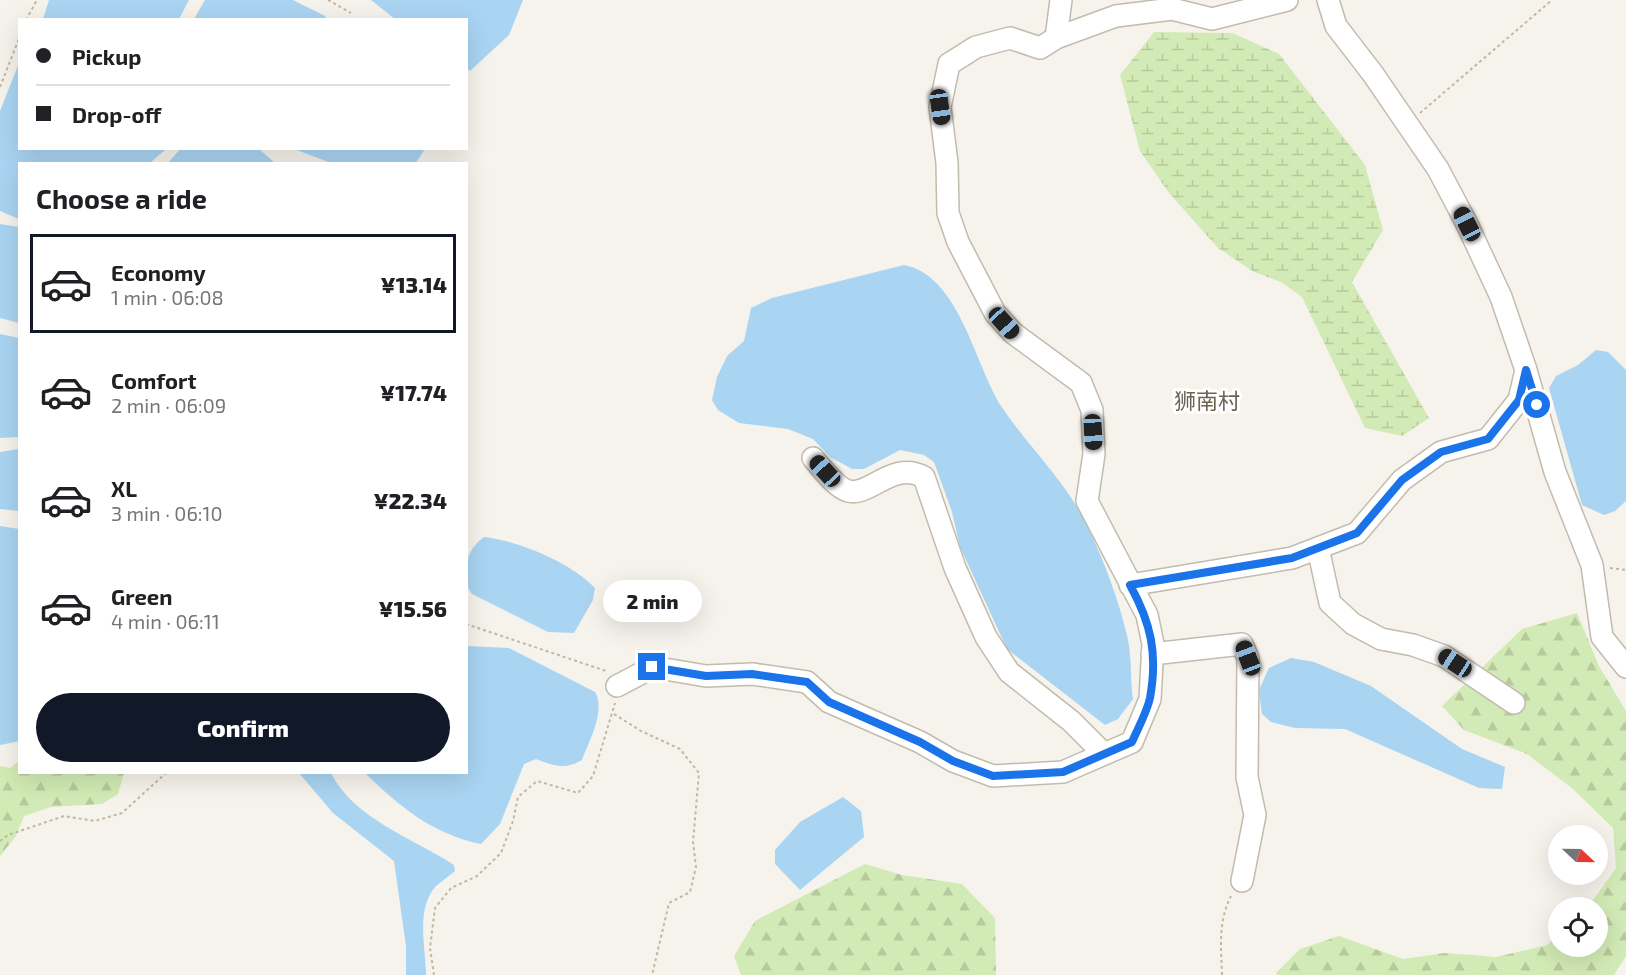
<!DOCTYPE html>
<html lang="en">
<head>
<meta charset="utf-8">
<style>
	body { margin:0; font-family:"Exo 2","Noto Sans SC",sans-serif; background:#f6f6f6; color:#202124; height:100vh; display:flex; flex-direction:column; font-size:22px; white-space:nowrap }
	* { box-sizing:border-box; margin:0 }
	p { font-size:20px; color:#757577 }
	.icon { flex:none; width:33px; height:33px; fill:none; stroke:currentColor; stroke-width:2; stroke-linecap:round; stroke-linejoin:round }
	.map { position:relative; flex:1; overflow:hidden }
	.sheet { position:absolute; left:18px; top:162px; width:450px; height:612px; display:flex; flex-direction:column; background:#fff; border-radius:0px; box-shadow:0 6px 24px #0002 }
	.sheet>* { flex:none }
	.guide { position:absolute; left:18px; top:18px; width:450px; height:132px; border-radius:0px; box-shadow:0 6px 24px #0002; display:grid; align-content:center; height:132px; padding:0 18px; background:#fff }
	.needle { width:39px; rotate:112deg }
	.tools { position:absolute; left:1548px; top:825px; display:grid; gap:12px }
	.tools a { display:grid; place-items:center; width:60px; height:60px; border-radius:50%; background:#fff; box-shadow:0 6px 24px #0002; font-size:30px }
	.end { position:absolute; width:27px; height:27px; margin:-14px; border:8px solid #1a73e8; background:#fff; box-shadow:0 0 0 3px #fff }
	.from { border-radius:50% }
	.bubble { position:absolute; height:42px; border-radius:21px; background:#fff; box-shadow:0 6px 24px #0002; font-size:20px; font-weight:800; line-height:42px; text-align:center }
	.car { position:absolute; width:18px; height:36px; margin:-18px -9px; border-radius:8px; box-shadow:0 0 4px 2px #0007; background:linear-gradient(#222 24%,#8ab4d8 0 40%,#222 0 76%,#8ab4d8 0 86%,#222 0) }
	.guide b { display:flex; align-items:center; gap:21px; height:57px; font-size:22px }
	.guide b+b { border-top:2px solid #e0e0e0 }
	.guide i { width:15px; height:15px; background:#202124 }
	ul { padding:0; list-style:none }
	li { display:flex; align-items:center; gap:18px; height:99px; margin:0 12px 9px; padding:0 6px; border:3px solid transparent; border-radius:0px }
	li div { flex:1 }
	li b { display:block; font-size:22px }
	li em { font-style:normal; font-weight:800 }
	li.active { border-color:#111827 }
	li>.icon { width:54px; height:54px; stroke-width:1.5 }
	h2 { padding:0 18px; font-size:27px; line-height:72px }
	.primary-button { display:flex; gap:12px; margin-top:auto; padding:12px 18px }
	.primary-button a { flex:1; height:69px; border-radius:36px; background:#111827; color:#fff; font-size:24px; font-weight:800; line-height:69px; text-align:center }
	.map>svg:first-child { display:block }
	.forest { fill:url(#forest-firs) }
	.wetland { fill:url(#wetland-marsh) }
	.water { fill:#a9d4f2 }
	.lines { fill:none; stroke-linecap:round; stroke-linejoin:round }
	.minor-casing { stroke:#c2bbae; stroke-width:24 }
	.path { stroke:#c4b79f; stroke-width:2; stroke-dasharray:3 3; stroke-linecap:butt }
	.minor { stroke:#fff; stroke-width:21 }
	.route { stroke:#1a73e8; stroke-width:8 }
	.labels { text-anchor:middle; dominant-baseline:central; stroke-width:6; stroke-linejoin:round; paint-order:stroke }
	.quarter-label { font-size:22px; fill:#6e6250; stroke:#fff }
</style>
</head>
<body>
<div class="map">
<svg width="1626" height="975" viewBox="0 0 1626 975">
	<defs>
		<pattern id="forest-firs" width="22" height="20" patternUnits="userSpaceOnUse" patternTransform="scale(1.5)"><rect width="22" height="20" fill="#d2eab5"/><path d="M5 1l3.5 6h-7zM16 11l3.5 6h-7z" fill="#b6ca9c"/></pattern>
		<pattern id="wetland-marsh" width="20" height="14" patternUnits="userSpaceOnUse" patternTransform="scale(1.5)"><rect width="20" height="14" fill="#d2eab5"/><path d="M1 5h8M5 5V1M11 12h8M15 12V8" fill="none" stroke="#b6ca9c"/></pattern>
	</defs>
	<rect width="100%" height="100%" fill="#f6f3ec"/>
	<path class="forest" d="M 1577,613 L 1599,666 L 1626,711 L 1626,956 L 1614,975 L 1277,975 L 1276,973 L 1300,949 L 1339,936 L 1403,959 L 1445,953 L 1496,957 L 1547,945 L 1558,935 L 1558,946 L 1598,946 L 1598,908 L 1588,907 L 1616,868 L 1613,828 L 1573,789 L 1527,754 L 1464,730 L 1442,706 L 1522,629 Z
		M 19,761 L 20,772 L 124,773 L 118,794 L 102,804 L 51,807 L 24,816 L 16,836 L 0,856 L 0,766 L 10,768 Z
		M 865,864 L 902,875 L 962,884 L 995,918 L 996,975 L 741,975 L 734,956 L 755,921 Z"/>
	<path class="wetland" d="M 1154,32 L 1232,33 L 1279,54 L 1365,165 L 1383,230 L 1352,282 L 1429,418 L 1402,436 L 1365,428 L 1302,297 L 1281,282 L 1254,272 L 1218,248 L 1169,193 L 1140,151 L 1120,75 Z"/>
	<path class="water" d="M 49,0 L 189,0 L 179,19 L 43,19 Z
		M 205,0 L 293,0 L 325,16 L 326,19 L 194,19 Z
		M 371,0 L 523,0 L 509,35 L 470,71 L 467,69 L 466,20 L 395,19 Z
		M 19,63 L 20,148 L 166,149 L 150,163 L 20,164 L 19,219 L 0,211 L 0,111 Z
		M 180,149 L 259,149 L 275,163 L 168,163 Z
		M 294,149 L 425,149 L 415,164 L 331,163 Z
		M 0,224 L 19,227 L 19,323 L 0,318 Z
		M 904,265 C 959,275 975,365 1001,406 C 1021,436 1047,463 1068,493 C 1093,529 1119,597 1128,640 C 1132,659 1130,679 1133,699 L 1118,719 L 1105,725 L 1007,649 L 960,547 L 952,512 L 934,462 L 924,455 L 900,450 L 864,469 L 852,469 L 830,457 L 813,439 L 788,429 L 739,423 L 718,410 L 712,400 L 717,377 L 727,356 L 744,341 L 751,308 L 772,298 Z
		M 0,334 L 19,338 L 19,437 L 0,438 Z
		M 1596,350 L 1608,352 L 1626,370 L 1626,501 L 1615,511 L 1604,515 L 1582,505 L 1549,388 L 1556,376 L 1578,365 Z
		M 19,449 L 19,511 L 0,509 L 0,452 Z
		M 0,526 L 19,529 L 20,741 L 0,745 Z
		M 484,537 C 519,541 570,562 595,588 L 593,600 L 574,633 L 548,632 L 472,594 C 459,576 466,549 484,537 Z
		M 467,646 L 509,648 L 595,692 C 606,711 589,741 582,760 C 565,770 555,766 536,759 L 524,764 L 500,824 L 481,844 C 432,834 399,806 365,773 L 466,772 Z
		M 1291,658 L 1314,662 L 1371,686 L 1462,749 L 1505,767 L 1502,789 L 1479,788 L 1345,729 L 1295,728 L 1271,722 L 1262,714 L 1259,690 L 1269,668 Z
		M 299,773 L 331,773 C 354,819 413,838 454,865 L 455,871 C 449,876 442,881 436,886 C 415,909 426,948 426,975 L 406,975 L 406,946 L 394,861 L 333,813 Z
		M 843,797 L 861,811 L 864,837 L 800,890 L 775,864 L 775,850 L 800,822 Z"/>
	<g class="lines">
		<g class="minor-casing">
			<path id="minor" d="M 1056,38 L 1061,0
				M 1526,370 L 1555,472 L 1592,565 L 1602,637 L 1626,667
				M 813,458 C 822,468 835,487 848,491 C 870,497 892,460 924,477 L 955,568 L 986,637 L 1009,672 L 1071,721 L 1103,753
				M 1318,548 L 1330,603 L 1353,624 L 1381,639 L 1413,645 L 1444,656 L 1514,703
				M 1130,585 L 1292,558 L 1357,533 L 1402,480 L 1441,452 L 1488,439 L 1519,400 L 1526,370 L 1501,297 L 1467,224 L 1438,169 L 1373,74 L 1336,26 L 1328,0
				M 1152,654 L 1242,644 L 1248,658 L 1247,777 L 1255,815 L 1242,881
				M 617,686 L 653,667 L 706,676 L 752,674 L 807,682 L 829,702 L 920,742 L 953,761 L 993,776 L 1063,772 L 1132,742 L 1150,699 L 1153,644 L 1147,615 L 1087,501 L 1094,454 L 1092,410 L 1081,383 L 1013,333 L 995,313 L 958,242 L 948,213 L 947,163 L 940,107 L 949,64 L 976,47 L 1010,38 L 1040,48 L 1056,38 L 1116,16 L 1172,9 L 1212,19 L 1287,0"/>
		</g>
		<path class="path" d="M 328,0 L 351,13
			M 26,20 L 37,0
			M 0,87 L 20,36
			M 1420,113 L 1552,0
			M 1610,568 L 1626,570
			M 466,624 L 606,671
			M 614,714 L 641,731 L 680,749 L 699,773 L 693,842 L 696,867 L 690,892 L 669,903 L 652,975
			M 0,841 L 8,835 L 64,816 L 95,821 L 122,813 L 167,772
			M 434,975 L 430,948 L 435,908 L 451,888 L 477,876 L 501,853 L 513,821 L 518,797 L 537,781 L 578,793 L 593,776 L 615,703
			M 1222,975 C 1221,946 1218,922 1231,896"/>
		<use href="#minor" class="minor"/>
	</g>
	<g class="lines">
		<path class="route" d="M 652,667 L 706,676 L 752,674 L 807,682 L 829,702 L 920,742 L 953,761 L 993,776 L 1063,772 L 1132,742 C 1138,728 1147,712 1150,698 C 1158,654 1151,623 1130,585 L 1292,558 L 1357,533 L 1402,480 L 1441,452 L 1488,439 L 1519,400 L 1526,370 L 1537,405"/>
	</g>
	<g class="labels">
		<g class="quarter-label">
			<text x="1207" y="400">狮南村</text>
		</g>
	</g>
</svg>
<div class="tools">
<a><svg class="needle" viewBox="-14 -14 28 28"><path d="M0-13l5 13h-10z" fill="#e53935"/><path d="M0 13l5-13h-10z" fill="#757577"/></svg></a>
<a><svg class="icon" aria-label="locate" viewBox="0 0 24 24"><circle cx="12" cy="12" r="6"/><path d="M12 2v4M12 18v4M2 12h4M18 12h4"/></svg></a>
</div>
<i class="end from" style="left:1537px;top:405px"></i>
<i class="end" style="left:652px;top:667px"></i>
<div class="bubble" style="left:603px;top:580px;width:99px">2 min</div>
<i class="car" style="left:940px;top:107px;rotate:172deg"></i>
<i class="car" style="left:1467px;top:224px;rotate:333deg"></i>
<i class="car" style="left:1004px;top:323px;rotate:138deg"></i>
<i class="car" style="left:1093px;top:432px;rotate:177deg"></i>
<i class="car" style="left:825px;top:471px;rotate:317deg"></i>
<i class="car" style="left:1248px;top:658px;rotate:339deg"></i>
<i class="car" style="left:1455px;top:663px;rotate:303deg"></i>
<div class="guide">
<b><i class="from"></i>Pickup</b>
<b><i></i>Drop-off</b>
</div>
<section class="sheet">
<h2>Choose a ride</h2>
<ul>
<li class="active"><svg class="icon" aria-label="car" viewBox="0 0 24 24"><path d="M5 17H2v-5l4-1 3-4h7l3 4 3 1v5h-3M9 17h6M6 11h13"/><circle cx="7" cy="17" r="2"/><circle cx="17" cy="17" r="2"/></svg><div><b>Economy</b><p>1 min · 06:08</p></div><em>¥13.14</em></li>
<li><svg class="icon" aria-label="car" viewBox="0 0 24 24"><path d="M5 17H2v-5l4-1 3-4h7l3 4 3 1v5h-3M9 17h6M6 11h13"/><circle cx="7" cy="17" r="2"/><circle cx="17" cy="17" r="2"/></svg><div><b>Comfort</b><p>2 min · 06:09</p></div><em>¥17.74</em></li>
<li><svg class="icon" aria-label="car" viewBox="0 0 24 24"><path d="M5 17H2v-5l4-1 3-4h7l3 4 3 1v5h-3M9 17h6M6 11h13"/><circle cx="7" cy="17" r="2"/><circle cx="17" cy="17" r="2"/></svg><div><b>XL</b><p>3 min · 06:10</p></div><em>¥22.34</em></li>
<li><svg class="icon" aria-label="car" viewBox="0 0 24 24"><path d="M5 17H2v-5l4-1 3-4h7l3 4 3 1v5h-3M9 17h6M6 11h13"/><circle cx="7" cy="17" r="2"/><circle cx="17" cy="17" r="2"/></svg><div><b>Green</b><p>4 min · 06:11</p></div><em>¥15.56</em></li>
</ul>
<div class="primary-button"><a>Confirm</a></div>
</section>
</div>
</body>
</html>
